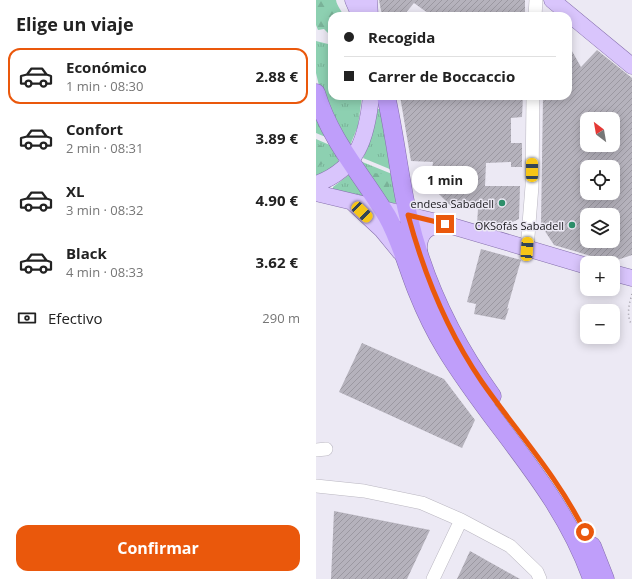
<!DOCTYPE html>
<html lang="es">
<head>
<meta charset="utf-8">
<style>
	body { margin:0; font-family:"Open Sans",sans-serif; background:#f2f2f2; color:#222; height:100vh; display:flex; flex-direction:column; font-size:15px; white-space:nowrap }
	* { box-sizing:border-box; margin:0 }
	p { font-size:13px; color:#767676 }
	.icon { flex:none; width:22px; height:22px; fill:none; stroke:currentColor; stroke-width:2; stroke-linecap:round; stroke-linejoin:round }
	.map { position:relative; flex:1; overflow:hidden }
	.panel { display:flex; flex-direction:column; background:#fff; width:316px }
	.panel>* { flex:none }
	.hud { position:absolute; left:12px; top:12px; width:244px; height:88px; border-radius:12px; box-shadow:0 2px 10px #0003; display:grid; align-content:center; height:88px; padding:0 16px; background:#fff }
	.needle { width:26px; rotate:329deg }
	.fabs { position:absolute; left:264px; top:112px; display:grid; gap:8px }
	.fabs a { display:grid; place-items:center; width:40px; height:40px; border-radius:8px; background:#fff; box-shadow:0 2px 10px #0003; font-size:20px }
	.end { position:absolute; width:18px; height:18px; margin:-9px; border:5px solid #ea580c; background:#fff; box-shadow:0 0 0 2px #fff }
	.from { border-radius:50% }
	.bubble { position:absolute; height:28px; border-radius:12px; background:#fff; box-shadow:0 2px 10px #0003; font-size:13px; font-weight:700; line-height:28px; text-align:center }
	.car { position:absolute; width:12px; height:24px; margin:-12px -6px; border-radius:5px; box-shadow:0 0 3px 1px #0007; background:linear-gradient(#f5c518 24%,#345 0 40%,#f5c518 0 76%,#345 0 86%,#f5c518 0) }
	.hud b { display:flex; align-items:center; gap:14px; height:38px; font-size:15px }
	.hud b+b { border-top:1px solid #e0e0e0 }
	.hud i { width:10px; height:10px; background:#222 }
	ul { padding:0; list-style:none }
	li { display:flex; align-items:center; gap:12px; height:56px; margin:0 8px 6px; padding:0 8px; border:2px solid transparent; border-radius:12px }
	li div { flex:1 }
	li b { display:block; font-size:15px }
	li em { font-style:normal; font-weight:700 }
	li.on { border-color:#ea580c }
	li>.icon { width:36px; height:36px; stroke-width:1.5 }
	h2 { padding:0 16px; font-size:18px; line-height:48px }
	.pay { display:flex; align-items:center; gap:10px; height:44px; padding:0 16px; font-size:15px }
	.pay p { margin-inline-start:auto }
	.cta { display:flex; gap:8px; margin-top:auto; padding:8px 16px }
	.cta a { flex:1; height:46px; border-radius:12px; background:#ea580c; color:#fff; font-size:16px; font-weight:700; line-height:46px; text-align:center }
	main { display:flex; flex:1; min-height:0 }
	.map>svg:first-child { display:block }
	.grass { fill:url(#grass-tufts) }
	.forest { fill:url(#forest-firs) }
	.building { fill:url(#building-hatch); fill-rule:evenodd }
	.lines { fill:none; stroke-linecap:round; stroke-linejoin:round }
	.minor-casing { stroke:#bab7c1; stroke-width:14 }
	.major-casing { stroke:#856fac; stroke-width:17 }
	.highway-casing { stroke:#856fac; stroke-width:19 }
	.path { stroke:#99979f; stroke-width:1.5; stroke-dasharray:1 3; stroke-linecap:butt }
	.minor { stroke:#fff; stroke-width:13 }
	.major { stroke:#d9c5fc; stroke-width:16 }
	.highway { stroke:#bf9efa; stroke-width:18 }
	.route { stroke:#ea580c; stroke-width:5 }
	.poi-dot { fill:#2d8f6a; stroke:#ece9f4; stroke-width:1.5 }
	.labels { text-anchor:middle; dominant-baseline:central; stroke-width:3; stroke-linejoin:round; paint-order:stroke }
	.poi-label { font-size:11px; fill:#18171b; stroke:#ece9f4; text-anchor:end }
</style>
</head>
<body>
<main>
<section class="panel">
<h2>Elige un viaje</h2>
<ul>
<li class="on"><svg class="icon" aria-label="car" viewBox="0 0 24 24"><path d="M5 17H2v-5l4-1 3-4h7l3 4 3 1v5h-3M9 17h6M6 11h13"/><circle cx="7" cy="17" r="2"/><circle cx="17" cy="17" r="2"/></svg><div><b>Económico</b><p>1 min · 08:30</p></div><em>2.88 €</em></li>
<li><svg class="icon" aria-label="car" viewBox="0 0 24 24"><path d="M5 17H2v-5l4-1 3-4h7l3 4 3 1v5h-3M9 17h6M6 11h13"/><circle cx="7" cy="17" r="2"/><circle cx="17" cy="17" r="2"/></svg><div><b>Confort</b><p>2 min · 08:31</p></div><em>3.89 €</em></li>
<li><svg class="icon" aria-label="car" viewBox="0 0 24 24"><path d="M5 17H2v-5l4-1 3-4h7l3 4 3 1v5h-3M9 17h6M6 11h13"/><circle cx="7" cy="17" r="2"/><circle cx="17" cy="17" r="2"/></svg><div><b>XL</b><p>3 min · 08:32</p></div><em>4.90 €</em></li>
<li><svg class="icon" aria-label="car" viewBox="0 0 24 24"><path d="M5 17H2v-5l4-1 3-4h7l3 4 3 1v5h-3M9 17h6M6 11h13"/><circle cx="7" cy="17" r="2"/><circle cx="17" cy="17" r="2"/></svg><div><b>Black</b><p>4 min · 08:33</p></div><em>3.62 €</em></li>
</ul>
<div class="pay"><svg class="icon" aria-label="cash" viewBox="0 0 24 24"><path d="M3 7h18v10H3z"/><circle cx="12" cy="12" r="2"/></svg>Efectivo<p>290 m</p></div>
<div class="cta"><a>Confirmar</a></div>
</section>
<div class="map">
<svg width="316" height="579" viewBox="0 0 316 579">
	<defs>
		<pattern id="grass-tufts" width="24" height="20" patternUnits="userSpaceOnUse"><rect width="24" height="20" fill="#8dd0b1"/><path d="M3 7l-1-3M5 7V3M7 7l1-3M15 17l-1-3M17 17v-4M19 17l1-3" fill="none" stroke="#79b298"/></pattern>
		<pattern id="forest-firs" width="22" height="20" patternUnits="userSpaceOnUse"><rect width="22" height="20" fill="#8dd0b1"/><path d="M5 1l3.5 6h-7zM16 11l3.5 6h-7z" fill="#79b298"/></pattern>
		<pattern id="building-hatch" width="6" height="6" patternUnits="userSpaceOnUse"><rect width="6" height="6" fill="#b5b2bc"/><path d="M-1 1l2-2M0 6l6-6M5 7l2-2" fill="none" stroke="#9b98a1"/></pattern>
	</defs>
	<rect width="100%" height="100%" fill="#ece9f4"/>
	<path class="grass" d="M 0,41 L 16,45 L 16,96 L 46,96 L 42,126 L 33,148 L 5,94 L 0,73 Z
		M 61,109 L 65,109 L 76,170 L 47,158 C 55,142 58,126 61,109 Z
		M 0,110 L 12,138 L 0,133 Z
		M 0,139 L 16,146 L 23,162 L 11,173 L 0,176 Z
		M 44,161 L 76,174 L 81,202 L 72,206 Z
		M 34,174 L 51,200 L 17,190 L 17,187 Z"/>
	<path class="forest" d="M 0,0 L 20,0 C 21,7 26,10 27,16 L 16,16 L 16,34 L 14,35 L 8,29 L 2,30 L 0,25 Z
		M 0,144 L 6,146 L 11,153 L 12,160 L 0,168 Z
		M 49,169 L 57,173 L 69,174 L 74,180 L 72,197 L 63,192 Z"/>
	<path class="building" d="M 63,0 L 209,0 L 209,16 L 116,16 L 98,3 L 87,16 L 66,16 Z
		M 252,44 L 265,67 L 281,50 L 316,78 L 316,255 L 295,262 L 238,245 L 225,225 L 227,96 L 252,96 ZM 271,119 L 297,119 L 297,145 L 271,145 ZM 271,167 L 297,167 L 297,193 L 271,193 ZM 271,215 L 297,215 L 297,241 L 271,241 Z
		M 84,96 L 207,96 L 206,117 L 195,118 L 195,143 L 206,143 L 206,167 L 195,167 L 195,162 L 170,163 L 169,186 L 204,186 L 203,219 L 181,229 L 161,224 L 162,209 L 138,209 L 114,185 L 117,162 L 95,161 Z
		M 165,249 L 205,260 L 191,309 L 193,308 L 189,320 L 158,314 L 160,304 L 151,302 Z
		M 46,343 L 128,379 L 159,420 L 146,448 L 23,392 Z
		M 18,511 L 114,530 L 91,579 L 15,579 Z
		M 154,551 L 204,579 L 141,579 Z"/>
	<g class="lines">
		<g class="minor-casing">
			<path id="minor" d="M 219,16 L 220,0
				M 211,249 L 216,186 L 217,96
				M 0,450 L 10,449
				M 0,486 L 48,491 L 106,503 L 145,520 L 194,546 L 221,572 L 224,579
				M 117,579 L 145,520"/>
		</g>
		<g class="major-casing">
			<path id="major" d="M 37,0 L 44,16
				M 53,0 L 54,16
				M 236,0 L 316,66
				M 0,184 C 42,169 51,137 55,96
				M 0,193 L 129,224 L 271,266
				M 37,203 L 66,230 L 84,252
				M 103,252 C 102,233 111,225 129,225
				M 297,273 L 316,278"/>
		</g>
		<g class="highway-casing">
			<path id="highway" d="M 0,93 C 15,142 45,173 71,216 C 84,239 91,266 101,291 C 109,311 118,330 129,348 C 177,428 244,488 276,579
				M 70,96 C 79,135 83,176 92,215 C 107,280 137,342 176,396
				M 276,546 L 289,579"/>
		</g>
		<path class="path" d="M 316,294 C 313,304 310,316 316,325"/>
		<use href="#minor" class="minor"/>
		<use href="#major" class="major"/>
		<use href="#highway" class="highway"/>
	</g>
	<g class="lines">
		<path class="route" d="M 129,224 L 92,215 C 108,274 131,331 166,382 C 201,432 242,477 269,532"/>
	</g>
	<g class="poi-dot">
		<circle cx="186" cy="203" r="4"/>
		<circle cx="256" cy="225" r="4"/>
	</g>
	<g class="labels">
		<g class="poi-label">
			<text x="178" y="203">endesa Sabadell</text>
			<text x="248" y="225">OKSofás Sabadell</text>
		</g>
	</g>
</svg>
<div class="fabs">
<a><svg class="needle" viewBox="-14 -14 28 28"><path d="M0-13l5 13h-10z" fill="#e53935"/><path d="M0 13l5-13h-10z" fill="#767676"/></svg></a>
<a><svg class="icon" aria-label="locate" viewBox="0 0 24 24"><circle cx="12" cy="12" r="6"/><path d="M12 2v4M12 18v4M2 12h4M18 12h4"/></svg></a>
<a><svg class="icon" aria-label="layers" viewBox="0 0 24 24"><path d="M12 4l9 5-9 5-9-5zM3 14l9 5 9-5"/></svg></a>
<a>+</a>
<a>−</a>
</div>
<i class="end from" style="left:269px;top:532px"></i>
<i class="end" style="left:129px;top:224px"></i>
<div class="bubble" style="left:96px;top:166px;width:66px">1 min</div>
<i class="car" style="left:216px;top:170px;rotate:0deg"></i>
<i class="car" style="left:46px;top:212px;rotate:134deg"></i>
<i class="car" style="left:211px;top:249px;rotate:4deg"></i>
<div class="hud">
<b><i class="from"></i>Recogida</b>
<b><i></i>Carrer de Boccaccio</b>
</div>
</div>
</main>
</body>
</html>
